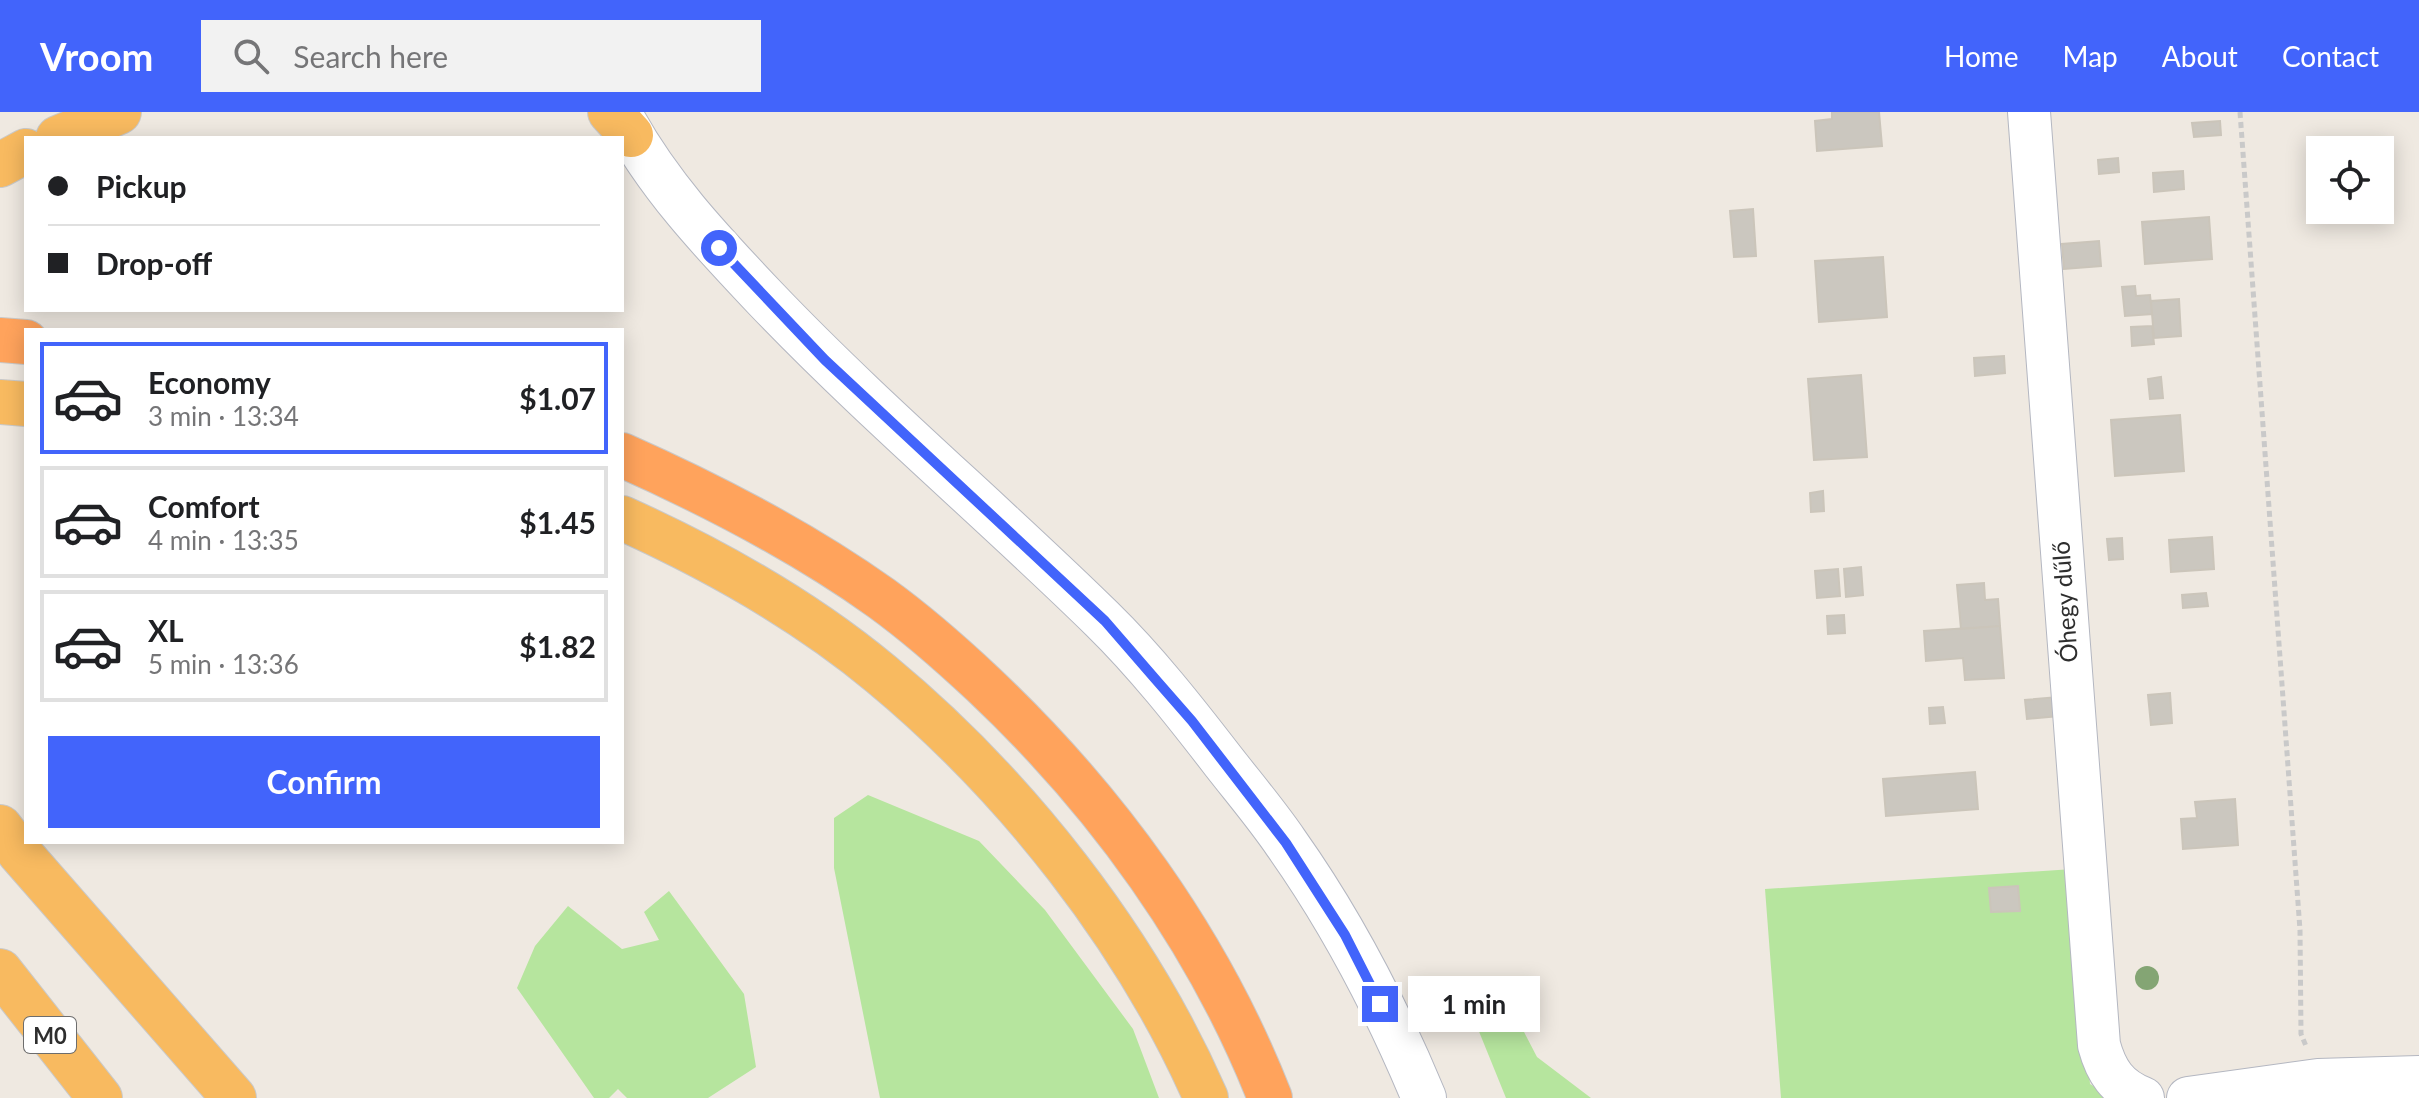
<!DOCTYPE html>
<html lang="en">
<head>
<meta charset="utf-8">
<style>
	body { margin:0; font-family:Lato,sans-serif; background:#f2f2f2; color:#202124; height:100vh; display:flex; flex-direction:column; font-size:30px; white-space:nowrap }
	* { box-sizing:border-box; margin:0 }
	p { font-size:26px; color:#757577 }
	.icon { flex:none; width:44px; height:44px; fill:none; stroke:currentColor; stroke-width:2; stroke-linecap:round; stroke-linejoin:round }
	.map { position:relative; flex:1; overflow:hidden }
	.panel { position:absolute; left:24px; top:216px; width:600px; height:516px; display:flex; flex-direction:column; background:#fff; border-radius:0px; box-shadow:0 4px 20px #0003 }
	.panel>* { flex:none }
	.hud { position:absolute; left:24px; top:24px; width:600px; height:176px; border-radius:0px; box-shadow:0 4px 20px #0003; display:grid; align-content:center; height:176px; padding:0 24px; background:#fff }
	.tools { position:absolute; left:2306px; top:24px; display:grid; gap:16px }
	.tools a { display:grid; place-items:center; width:88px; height:88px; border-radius:0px; background:#fff; box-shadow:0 4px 20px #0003; font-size:40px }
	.end { position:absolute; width:36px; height:36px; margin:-18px; border:10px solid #4264fb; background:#fff; box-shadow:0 0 0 4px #fff }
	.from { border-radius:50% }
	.bubble { position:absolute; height:56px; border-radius:0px; background:#fff; box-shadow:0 4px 20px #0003; font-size:26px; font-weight:700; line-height:56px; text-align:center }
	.hud b { display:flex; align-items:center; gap:28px; height:76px; font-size:30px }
	.hud b+b { border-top:2px solid #e0e0e0 }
	.hud i { width:20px; height:20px; background:#202124 }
	ul { padding:14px 0 0; list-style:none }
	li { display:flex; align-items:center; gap:24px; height:112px; margin:0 16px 12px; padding:0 8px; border:4px solid #e0e0e0; border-radius:0px }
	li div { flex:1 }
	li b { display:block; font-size:30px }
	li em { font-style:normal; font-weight:700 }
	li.current { border-color:#4264fb }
	li>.icon { width:72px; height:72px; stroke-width:1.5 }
	.cta { display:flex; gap:16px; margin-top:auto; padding:16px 24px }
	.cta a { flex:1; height:92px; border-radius:0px; background:#4264fb; color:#fff; font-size:32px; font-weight:700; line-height:92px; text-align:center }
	header { display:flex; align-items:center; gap:48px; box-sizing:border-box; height:112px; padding:0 40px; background:#4264fb; color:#fff }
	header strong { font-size:38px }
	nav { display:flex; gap:44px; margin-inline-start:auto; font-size:28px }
	.search { width:560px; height:72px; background:#f2f2f2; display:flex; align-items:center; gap:20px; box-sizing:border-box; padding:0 28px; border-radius:0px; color:#757577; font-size:30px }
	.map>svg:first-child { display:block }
	.green { fill:#b6e59e }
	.building { fill:#cbc7bf; stroke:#cbc5ba; stroke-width:2 }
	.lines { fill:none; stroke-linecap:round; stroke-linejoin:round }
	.minor-casing { stroke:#b4b7c1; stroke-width:44 }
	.tertiary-casing { stroke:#b4b7c1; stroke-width:46 }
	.trunk-casing { stroke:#c9c9c9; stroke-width:46 }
	.motorway-casing { stroke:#c9c9c9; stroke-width:46 }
	.path { stroke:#c9c9c9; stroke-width:5; stroke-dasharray:6 4; stroke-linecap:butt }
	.minor { stroke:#fff; stroke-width:42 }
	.tertiary { stroke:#fff; stroke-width:44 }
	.trunk { stroke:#f8ba60; stroke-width:44 }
	.motorway { stroke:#ffa35c; stroke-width:44 }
	.tree { fill:#84a574 }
	.route { stroke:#4264fb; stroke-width:10 }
	.labels { text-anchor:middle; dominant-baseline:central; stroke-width:8; stroke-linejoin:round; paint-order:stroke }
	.shield { fill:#fff; stroke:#6d6d6d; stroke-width:2 }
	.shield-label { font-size:22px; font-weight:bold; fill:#2e2e2e }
	.street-label { font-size:24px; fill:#2e2e2e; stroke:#fff }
</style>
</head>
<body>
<header>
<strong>Vroom</strong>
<div class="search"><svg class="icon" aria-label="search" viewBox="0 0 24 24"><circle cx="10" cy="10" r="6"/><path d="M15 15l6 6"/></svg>Search here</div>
<nav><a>Home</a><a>Map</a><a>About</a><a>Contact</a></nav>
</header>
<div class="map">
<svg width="2419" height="986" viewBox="0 0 2419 986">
	<rect width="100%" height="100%" fill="#efe9e1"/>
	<path class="green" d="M 868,683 L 979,729 L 1045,798 L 1133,917 L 1159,986 L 880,986 L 834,756 L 834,706 Z
		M 2073,757 L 2090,972 L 2113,986 L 1781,986 L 1765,777 Z
		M 669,779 L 744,882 L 756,955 L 708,986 L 627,986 L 618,977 L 609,986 L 594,986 L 517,876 L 535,834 L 568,794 L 622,837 L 659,828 L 644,800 Z
		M 1508,889 L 1537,945 L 1591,986 L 1506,986 L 1467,890 Z"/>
	<path class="building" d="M 1832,0 L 1879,0 L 1882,34 L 1817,39 L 1815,9 L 1832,7 Z
		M 2220,9 L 2221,23 L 2194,25 L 2192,11 Z
		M 2118,46 L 2119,60 L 2099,62 L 2098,48 Z
		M 2183,59 L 2184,77 L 2154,80 L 2153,61 Z
		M 1753,97 L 1756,144 L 1734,145 L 1730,99 Z
		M 2209,105 L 2212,147 L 2145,152 L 2142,110 Z
		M 2099,129 L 2101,154 L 2064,157 L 2062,132 Z
		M 1883,145 L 1887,205 L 1819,210 L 1815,149 Z
		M 2135,174 L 2136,184 L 2150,183 L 2152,202 L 2125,204 L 2122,175 Z
		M 2179,187 L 2181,224 L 2154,226 L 2151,189 Z
		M 2152,214 L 2154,232 L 2132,234 L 2131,215 Z
		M 2004,244 L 2005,261 L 1975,264 L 1974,246 Z
		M 1861,263 L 1867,345 L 1814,348 L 1808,267 Z
		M 2161,265 L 2163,286 L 2150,287 L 2148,267 Z
		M 2180,303 L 2184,359 L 2115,364 L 2111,308 Z
		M 1823,379 L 1824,399 L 1811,400 L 1810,381 Z
		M 2212,425 L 2214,457 L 2171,460 L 2169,428 Z
		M 2122,426 L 2123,447 L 2109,448 L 2107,427 Z
		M 1861,455 L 1863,483 L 1846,485 L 1844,457 Z
		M 1838,457 L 1840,484 L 1817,486 L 1815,459 Z
		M 1984,471 L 1985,488 L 1998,487 L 2000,514 L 1961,517 L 1957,473 Z
		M 2206,481 L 2208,494 L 2183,496 L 2182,483 Z
		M 1844,503 L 1845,521 L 1828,522 L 1827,504 Z
		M 2000,514 L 2004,566 L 1965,568 L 1963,546 L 1926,549 L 1924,519 Z
		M 2170,581 L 2172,611 L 2151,613 L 2148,583 Z
		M 2058,585 L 2059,604 L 2027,607 L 2025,588 Z
		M 1943,595 L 1945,611 L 1930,612 L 1929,596 Z
		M 1975,660 L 1978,697 L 1886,704 L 1883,667 Z
		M 2235,687 L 2238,733 L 2183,737 L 2181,707 L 2197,706 L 2195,690 Z
		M 2018,774 L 2020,799 L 1991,800 L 1989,776 Z"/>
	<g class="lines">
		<g class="minor-casing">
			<path id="minor" d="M 2029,0 L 2099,933 C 2106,959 2117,976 2143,986
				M 2188,986 L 2318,968 L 2419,965"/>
		</g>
		<g class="tertiary-casing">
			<path id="tertiary" d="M 619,0 C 656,71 711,129 766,187 C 873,299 992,399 1102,507 C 1146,550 1186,601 1223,649 C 1244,676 1267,703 1286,731 C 1342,810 1387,897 1424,986"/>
		</g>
		<g class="trunk-casing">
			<path id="trunk" d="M 610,0 L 631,23
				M 58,26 L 119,0
				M 0,53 L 26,39
				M 0,290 L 26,292
				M 622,406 C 713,447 804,498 881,562 C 1015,673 1136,826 1206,986
				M 0,715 L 19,740 L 234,986
				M 0,859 L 100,986"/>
		</g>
		<g class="motorway-casing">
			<path id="motorway" d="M 0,228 L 26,230
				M 622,343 C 712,383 801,429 881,486 C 917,512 951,542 983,572 C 1106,688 1208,828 1270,986"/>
		</g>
		<path class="path" d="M 2240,0 L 2300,818 L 2301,922 L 2306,934"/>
		<use href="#minor" class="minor"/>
		<use href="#tertiary" class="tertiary"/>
		<use href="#trunk" class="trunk"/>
		<use href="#motorway" class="motorway"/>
	</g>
	<circle class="tree" cx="2147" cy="866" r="12"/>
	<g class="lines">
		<path class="route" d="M 719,136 L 825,248 L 1105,509 L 1157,569 L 1192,609 L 1286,731 L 1345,823 L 1380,892"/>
	</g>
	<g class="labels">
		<rect class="shield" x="24" y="905" width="52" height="36" rx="6"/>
		<g class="shield-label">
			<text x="50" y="923">M0</text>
		</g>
		<g class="street-label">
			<text transform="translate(2064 490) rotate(-94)">Óhegy dűlő</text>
		</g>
	</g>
</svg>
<div class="tools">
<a><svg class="icon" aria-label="locate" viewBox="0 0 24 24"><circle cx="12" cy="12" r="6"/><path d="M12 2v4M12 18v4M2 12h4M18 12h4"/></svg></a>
</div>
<i class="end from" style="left:719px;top:136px"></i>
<i class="end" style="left:1380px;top:892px"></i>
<div class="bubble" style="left:1408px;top:864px;width:132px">1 min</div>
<div class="hud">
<b><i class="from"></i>Pickup</b>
<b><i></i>Drop-off</b>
</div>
<section class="panel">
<ul>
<li class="current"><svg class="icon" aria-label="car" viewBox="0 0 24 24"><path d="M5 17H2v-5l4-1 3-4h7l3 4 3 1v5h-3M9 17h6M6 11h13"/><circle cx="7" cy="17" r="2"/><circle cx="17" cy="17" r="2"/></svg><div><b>Economy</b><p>3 min · 13:34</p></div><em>$1.07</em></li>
<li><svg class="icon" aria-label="car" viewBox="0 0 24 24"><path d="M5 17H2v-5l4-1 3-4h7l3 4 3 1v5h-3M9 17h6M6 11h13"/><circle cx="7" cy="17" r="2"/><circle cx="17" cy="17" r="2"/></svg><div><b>Comfort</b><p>4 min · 13:35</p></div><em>$1.45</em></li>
<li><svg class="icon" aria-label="car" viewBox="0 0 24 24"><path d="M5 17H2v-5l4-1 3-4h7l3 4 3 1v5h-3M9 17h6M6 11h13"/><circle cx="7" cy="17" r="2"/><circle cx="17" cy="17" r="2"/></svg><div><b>XL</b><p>5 min · 13:36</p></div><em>$1.82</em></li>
</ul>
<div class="cta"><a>Confirm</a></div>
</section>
</div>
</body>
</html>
